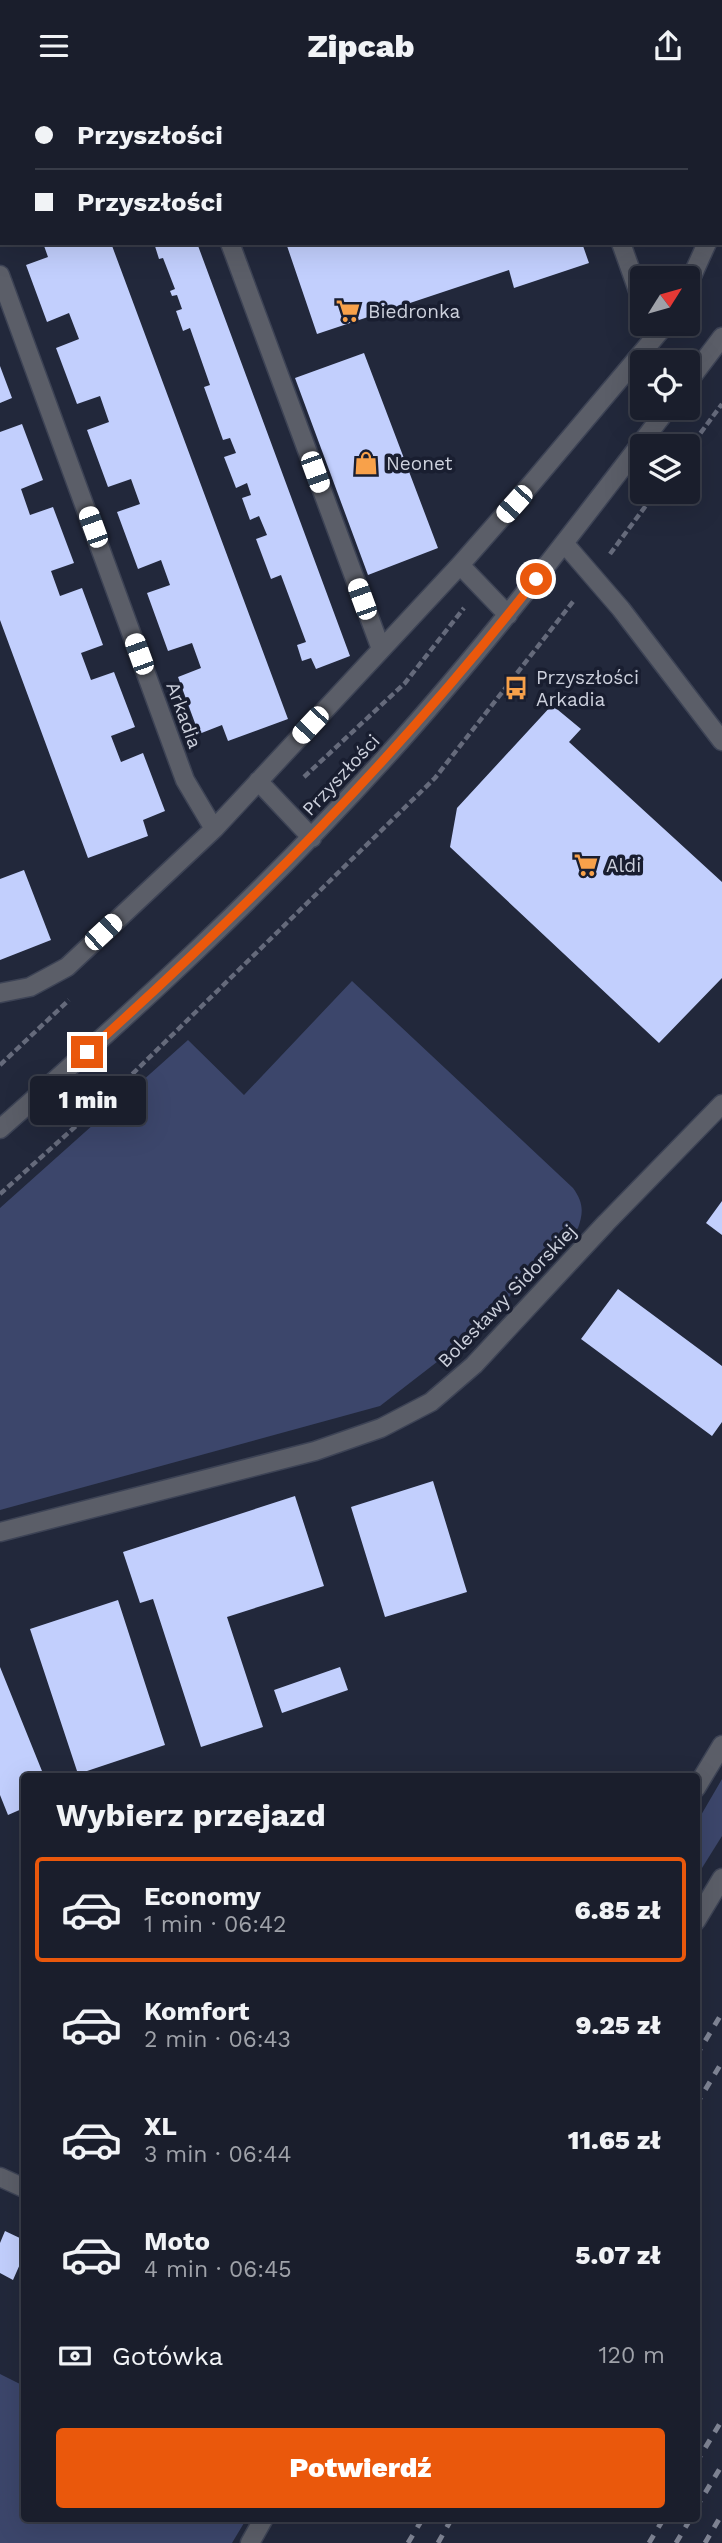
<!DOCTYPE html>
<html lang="pl">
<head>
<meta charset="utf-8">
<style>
	body { margin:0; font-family:"Work Sans",sans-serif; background:#232734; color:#f1f3f6; height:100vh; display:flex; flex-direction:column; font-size:26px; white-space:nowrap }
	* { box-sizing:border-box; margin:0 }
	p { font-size:23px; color:#9fa2a9 }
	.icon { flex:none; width:38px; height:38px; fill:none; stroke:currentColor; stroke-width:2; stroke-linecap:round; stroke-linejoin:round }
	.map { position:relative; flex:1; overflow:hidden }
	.details { position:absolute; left:21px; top:1682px; width:679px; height:749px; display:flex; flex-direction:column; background:#1a1e2c; border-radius:7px; box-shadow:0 7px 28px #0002,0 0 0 2px #383c48 }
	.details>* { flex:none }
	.top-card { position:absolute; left:0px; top:0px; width:723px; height:154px; box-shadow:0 7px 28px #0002,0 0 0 2px #383c48; display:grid; align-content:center; height:154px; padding:0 35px; background:#1a1e2c }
	.needle { width:46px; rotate:53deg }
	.fabs { position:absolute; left:630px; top:175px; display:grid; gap:14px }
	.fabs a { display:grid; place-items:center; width:70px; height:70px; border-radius:7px; background:#1a1e2c; box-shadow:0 7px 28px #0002,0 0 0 2px #383c48; font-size:35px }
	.end { position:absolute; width:32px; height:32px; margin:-16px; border:9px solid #ea580c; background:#fff; box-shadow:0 0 0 4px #fff }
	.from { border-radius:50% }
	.bubble { position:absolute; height:49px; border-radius:7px; background:#1a1e2c; box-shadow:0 7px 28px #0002,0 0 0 2px #383c48; font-size:23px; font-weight:800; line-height:49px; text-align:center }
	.car { position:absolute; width:21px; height:42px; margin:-21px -10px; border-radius:9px; box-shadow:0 0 5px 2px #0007; background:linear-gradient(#fff 24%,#345 0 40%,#fff 0 76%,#345 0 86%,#fff 0) }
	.top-card b { display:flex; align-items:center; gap:24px; height:66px; font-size:26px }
	.top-card b+b { border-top:2px solid #383c48 }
	.top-card i { width:18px; height:18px; background:#f1f3f6 }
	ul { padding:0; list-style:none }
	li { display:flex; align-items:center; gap:21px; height:105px; margin:0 14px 10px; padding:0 21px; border:4px solid transparent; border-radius:7px }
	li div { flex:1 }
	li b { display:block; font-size:26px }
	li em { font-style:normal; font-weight:800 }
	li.on { border-color:#ea580c }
	li>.icon { width:63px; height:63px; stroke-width:1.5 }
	h2 { padding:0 35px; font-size:32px; line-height:84px }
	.pay { display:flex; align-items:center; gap:18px; height:77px; padding:0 35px; font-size:26px }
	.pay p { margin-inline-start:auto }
	.action { display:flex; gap:14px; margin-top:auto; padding:14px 35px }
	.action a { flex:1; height:80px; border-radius:7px; background:#ea580c; color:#fff; font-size:28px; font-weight:800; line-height:80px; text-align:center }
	header { display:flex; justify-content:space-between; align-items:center; height:91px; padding:0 35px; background:#1a1e2c; font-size:32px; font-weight:800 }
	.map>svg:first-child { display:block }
	.green { fill:#3c466b }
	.building { fill:#c2cffd }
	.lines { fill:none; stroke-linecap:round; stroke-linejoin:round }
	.minor-casing { stroke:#3d4355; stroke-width:21 }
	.path { stroke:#656a7b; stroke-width:4.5; stroke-dasharray:7 3.5; stroke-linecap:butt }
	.minor { stroke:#5b5e68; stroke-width:18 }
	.rail { stroke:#7f8494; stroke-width:5; stroke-dasharray:9 9; stroke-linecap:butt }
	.route { stroke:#ea580c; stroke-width:9 }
	.labels { text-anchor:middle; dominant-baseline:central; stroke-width:7; stroke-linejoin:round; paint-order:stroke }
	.poi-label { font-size:19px; fill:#cdd1dd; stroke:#191e30; text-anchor:start }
	.street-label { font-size:19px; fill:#cdd1dd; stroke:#191e30 }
</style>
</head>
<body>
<header><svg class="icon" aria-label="menu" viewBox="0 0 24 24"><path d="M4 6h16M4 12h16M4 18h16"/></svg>Zipcab<svg class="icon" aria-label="share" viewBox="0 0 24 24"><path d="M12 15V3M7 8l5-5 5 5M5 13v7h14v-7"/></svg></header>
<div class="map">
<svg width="722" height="2452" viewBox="0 0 722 2452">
	<rect width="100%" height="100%" fill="#22283b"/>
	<path class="green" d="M 352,890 L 573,1097 C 583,1111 584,1120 578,1137 L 468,1247 L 380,1315 L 0,1419 L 0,1117 L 188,949 L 244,1004 Z
		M 722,1688 L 722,1745 L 697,1785 L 697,1731 Z
		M 0,2283 L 24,2295 L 24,2427 L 247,2427 L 232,2452 L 0,2452 Z"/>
	<path class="building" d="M 43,152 L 111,152 L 288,628 L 228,650 L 222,634 L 199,643 L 178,586 L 201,577 L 192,552 L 168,560 L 147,502 L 170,494 L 161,469 L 138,478 L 117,421 L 140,413 L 131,388 L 108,396 L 87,339 L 109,331 L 100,305 L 77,313 L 56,257 L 79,248 L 69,222 L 47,231 L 26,174 L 48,166 Z
		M 154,152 L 197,152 L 350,565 L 316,578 L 311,567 L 302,570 L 297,554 L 306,551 L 281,484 L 271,488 L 256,448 L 267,444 L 259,425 L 250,429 L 242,407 L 251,404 L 247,392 L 236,397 L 224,366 L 236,362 L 230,347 L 223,349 L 204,296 L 210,294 L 190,237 L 183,240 L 176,220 L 182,218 L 177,204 L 172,205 L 170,200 L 175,198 L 163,167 L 159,168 Z
		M 286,152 L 582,152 L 589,172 L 514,197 L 509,179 L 317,243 Z
		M 364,262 L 438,457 L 368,484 L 295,287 Z
		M 0,275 L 12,307 L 0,312 Z
		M 22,333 L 43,389 L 21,398 L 30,424 L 53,416 L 74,472 L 51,480 L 60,505 L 82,497 L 103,554 L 81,562 L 91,589 L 114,581 L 135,636 L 111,645 L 121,671 L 143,662 L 165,720 L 143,729 L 148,745 L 88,767 L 0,529 L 0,341 Z
		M 552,614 L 581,638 L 569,651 L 722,791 L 722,887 L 659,952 L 450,756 L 457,717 Z
		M 24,779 L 51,849 L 0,869 L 0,788 Z
		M 722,1110 L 722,1144 L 706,1132 Z
		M 618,1198 L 722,1275 L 722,1331 L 712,1345 L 581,1248 Z
		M 433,1390 L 467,1501 L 385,1526 L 351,1416 Z
		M 295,1405 L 324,1495 L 227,1526 L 263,1636 L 201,1656 L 153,1508 L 140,1512 L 123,1461 Z
		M 118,1509 L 165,1654 L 78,1683 L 30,1538 Z
		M 0,1576 L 44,1685 L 24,1685 L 24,1717 L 8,1724 L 0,1704 Z
		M 340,1576 L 348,1599 L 282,1622 L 274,1599 Z
		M 5,2140 L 24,2149 L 24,2164 L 13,2189 L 0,2182 L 0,2152 Z"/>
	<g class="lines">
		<g class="minor-casing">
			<path id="minor" d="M 567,0 L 567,2
				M 660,0 L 662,2
				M 511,2 L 516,0
				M 230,152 L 381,558
				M 621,152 L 642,211
				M 0,184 L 185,689 L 214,738 L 67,876 L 30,896 L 0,902
				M 688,194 L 707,152
				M 688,291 L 722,246
				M 564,452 L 621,518 L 722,650
				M 460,474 L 532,392 L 666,233
				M 258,690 L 312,747
				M 214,738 L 460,474 L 508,524
				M 0,1038 C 134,920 265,800 385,667 C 486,556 577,436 668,317
				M 0,1441 L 315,1360 L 381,1337 L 431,1311 L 474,1274 L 606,1132 L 722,1013
				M 696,1697 L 722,1654
				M 696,1830 L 722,1787
				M 0,2086 L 24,2097
				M 250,2452 L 264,2427"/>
		</g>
		<path class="path" d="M 688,359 L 722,313
			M 610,463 L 656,401
			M 304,686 L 405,592 L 464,517
			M 0,974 L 69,909
			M 0,1103 L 114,1001 L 435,687 L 575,508"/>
		<use href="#minor" class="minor"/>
		<path class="rail" d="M 696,1965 L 722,1922
			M 696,2014 L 722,1971
			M 696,2372 L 722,2329
			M 696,2417 L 722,2374
			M 408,2452 L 423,2427
			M 438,2452 L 452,2427
			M 649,2452 L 664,2427
			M 676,2452 L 691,2427
			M 705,2452 L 722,2423"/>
	</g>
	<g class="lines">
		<path class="route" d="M 87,961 C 249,816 403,660 536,488"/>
	</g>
	<defs>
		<g id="supermarket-bare" transform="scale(1.89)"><path d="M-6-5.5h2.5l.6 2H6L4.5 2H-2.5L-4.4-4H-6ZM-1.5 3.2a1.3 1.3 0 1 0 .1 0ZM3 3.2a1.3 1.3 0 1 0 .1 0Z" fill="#f8a14a" stroke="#191e30" stroke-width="2.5" paint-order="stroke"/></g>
		<g id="shop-bare" transform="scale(1.89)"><path d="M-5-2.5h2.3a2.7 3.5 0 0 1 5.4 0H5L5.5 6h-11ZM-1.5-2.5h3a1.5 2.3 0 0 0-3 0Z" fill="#f8a14a" stroke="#191e30" stroke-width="2.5" paint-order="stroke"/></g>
		<g id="bus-bare" transform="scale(1.89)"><path d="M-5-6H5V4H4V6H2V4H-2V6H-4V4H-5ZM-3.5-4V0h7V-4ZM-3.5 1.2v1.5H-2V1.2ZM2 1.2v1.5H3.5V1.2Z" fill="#f8a14a" stroke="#191e30" stroke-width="2.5" paint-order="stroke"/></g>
	</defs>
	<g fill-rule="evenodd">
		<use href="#supermarket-bare" x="348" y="220"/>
		<use href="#shop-bare" x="366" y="372"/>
		<use href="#bus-bare" x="516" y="597"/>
		<use href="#supermarket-bare" x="586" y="774"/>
	</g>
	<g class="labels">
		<g class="poi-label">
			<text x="368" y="220">Biedronka</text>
			<text x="386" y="372">Neonet</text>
			<text x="536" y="586">Przyszłości<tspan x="536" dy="22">Arkadia</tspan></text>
			<text x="606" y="774">Aldi</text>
		</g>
		<g class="street-label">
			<text transform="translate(184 624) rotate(70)">Arkadia</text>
			<text transform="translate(341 684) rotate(-47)">Przyszłości</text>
			<text transform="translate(507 1205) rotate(-46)">Bolesławy Sidorskiej</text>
		</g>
	</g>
</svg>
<div class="fabs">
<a><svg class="needle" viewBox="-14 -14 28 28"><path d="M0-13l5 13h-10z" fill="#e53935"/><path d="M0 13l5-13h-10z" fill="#9fa2a9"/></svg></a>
<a><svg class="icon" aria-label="locate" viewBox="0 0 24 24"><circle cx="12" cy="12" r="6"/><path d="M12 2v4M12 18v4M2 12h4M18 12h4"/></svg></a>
<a><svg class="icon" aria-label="layers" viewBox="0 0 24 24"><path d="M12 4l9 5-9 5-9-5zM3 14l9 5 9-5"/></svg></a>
</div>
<i class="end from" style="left:536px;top:488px"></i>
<i class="end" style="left:87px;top:961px"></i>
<div class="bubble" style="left:30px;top:985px;width:116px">1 min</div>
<i class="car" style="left:315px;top:381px;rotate:160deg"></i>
<i class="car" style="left:514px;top:413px;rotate:222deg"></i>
<i class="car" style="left:93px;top:436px;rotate:340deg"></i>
<i class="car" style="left:362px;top:508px;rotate:340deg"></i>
<i class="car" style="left:139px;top:563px;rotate:340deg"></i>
<i class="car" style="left:310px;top:634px;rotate:223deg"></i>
<i class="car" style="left:103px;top:841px;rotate:47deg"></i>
<div class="top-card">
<b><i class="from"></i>Przyszłości</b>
<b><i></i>Przyszłości</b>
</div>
<section class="details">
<h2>Wybierz przejazd</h2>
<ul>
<li class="on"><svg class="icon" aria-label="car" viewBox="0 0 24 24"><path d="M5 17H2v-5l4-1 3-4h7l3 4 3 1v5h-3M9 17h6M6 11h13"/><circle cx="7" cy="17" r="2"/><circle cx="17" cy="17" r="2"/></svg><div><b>Economy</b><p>1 min · 06:42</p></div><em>6.85 zł</em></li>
<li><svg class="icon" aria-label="car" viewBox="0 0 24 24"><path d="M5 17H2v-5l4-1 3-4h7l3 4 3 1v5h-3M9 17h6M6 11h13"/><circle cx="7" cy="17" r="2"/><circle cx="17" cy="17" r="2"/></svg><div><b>Komfort</b><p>2 min · 06:43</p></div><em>9.25 zł</em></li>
<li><svg class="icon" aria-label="car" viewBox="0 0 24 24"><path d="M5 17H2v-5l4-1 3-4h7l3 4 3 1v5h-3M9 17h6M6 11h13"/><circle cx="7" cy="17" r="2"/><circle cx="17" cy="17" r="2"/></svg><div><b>XL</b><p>3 min · 06:44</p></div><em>11.65 zł</em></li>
<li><svg class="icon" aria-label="car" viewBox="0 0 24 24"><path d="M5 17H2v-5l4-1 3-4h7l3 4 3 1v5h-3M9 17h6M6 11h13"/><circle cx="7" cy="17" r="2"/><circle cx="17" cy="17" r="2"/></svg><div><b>Moto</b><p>4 min · 06:45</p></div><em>5.07 zł</em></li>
</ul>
<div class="pay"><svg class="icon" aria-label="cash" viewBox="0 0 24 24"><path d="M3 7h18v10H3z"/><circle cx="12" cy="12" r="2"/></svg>Gotówka<p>120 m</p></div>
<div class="action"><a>Potwierdź</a></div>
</section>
</div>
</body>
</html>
